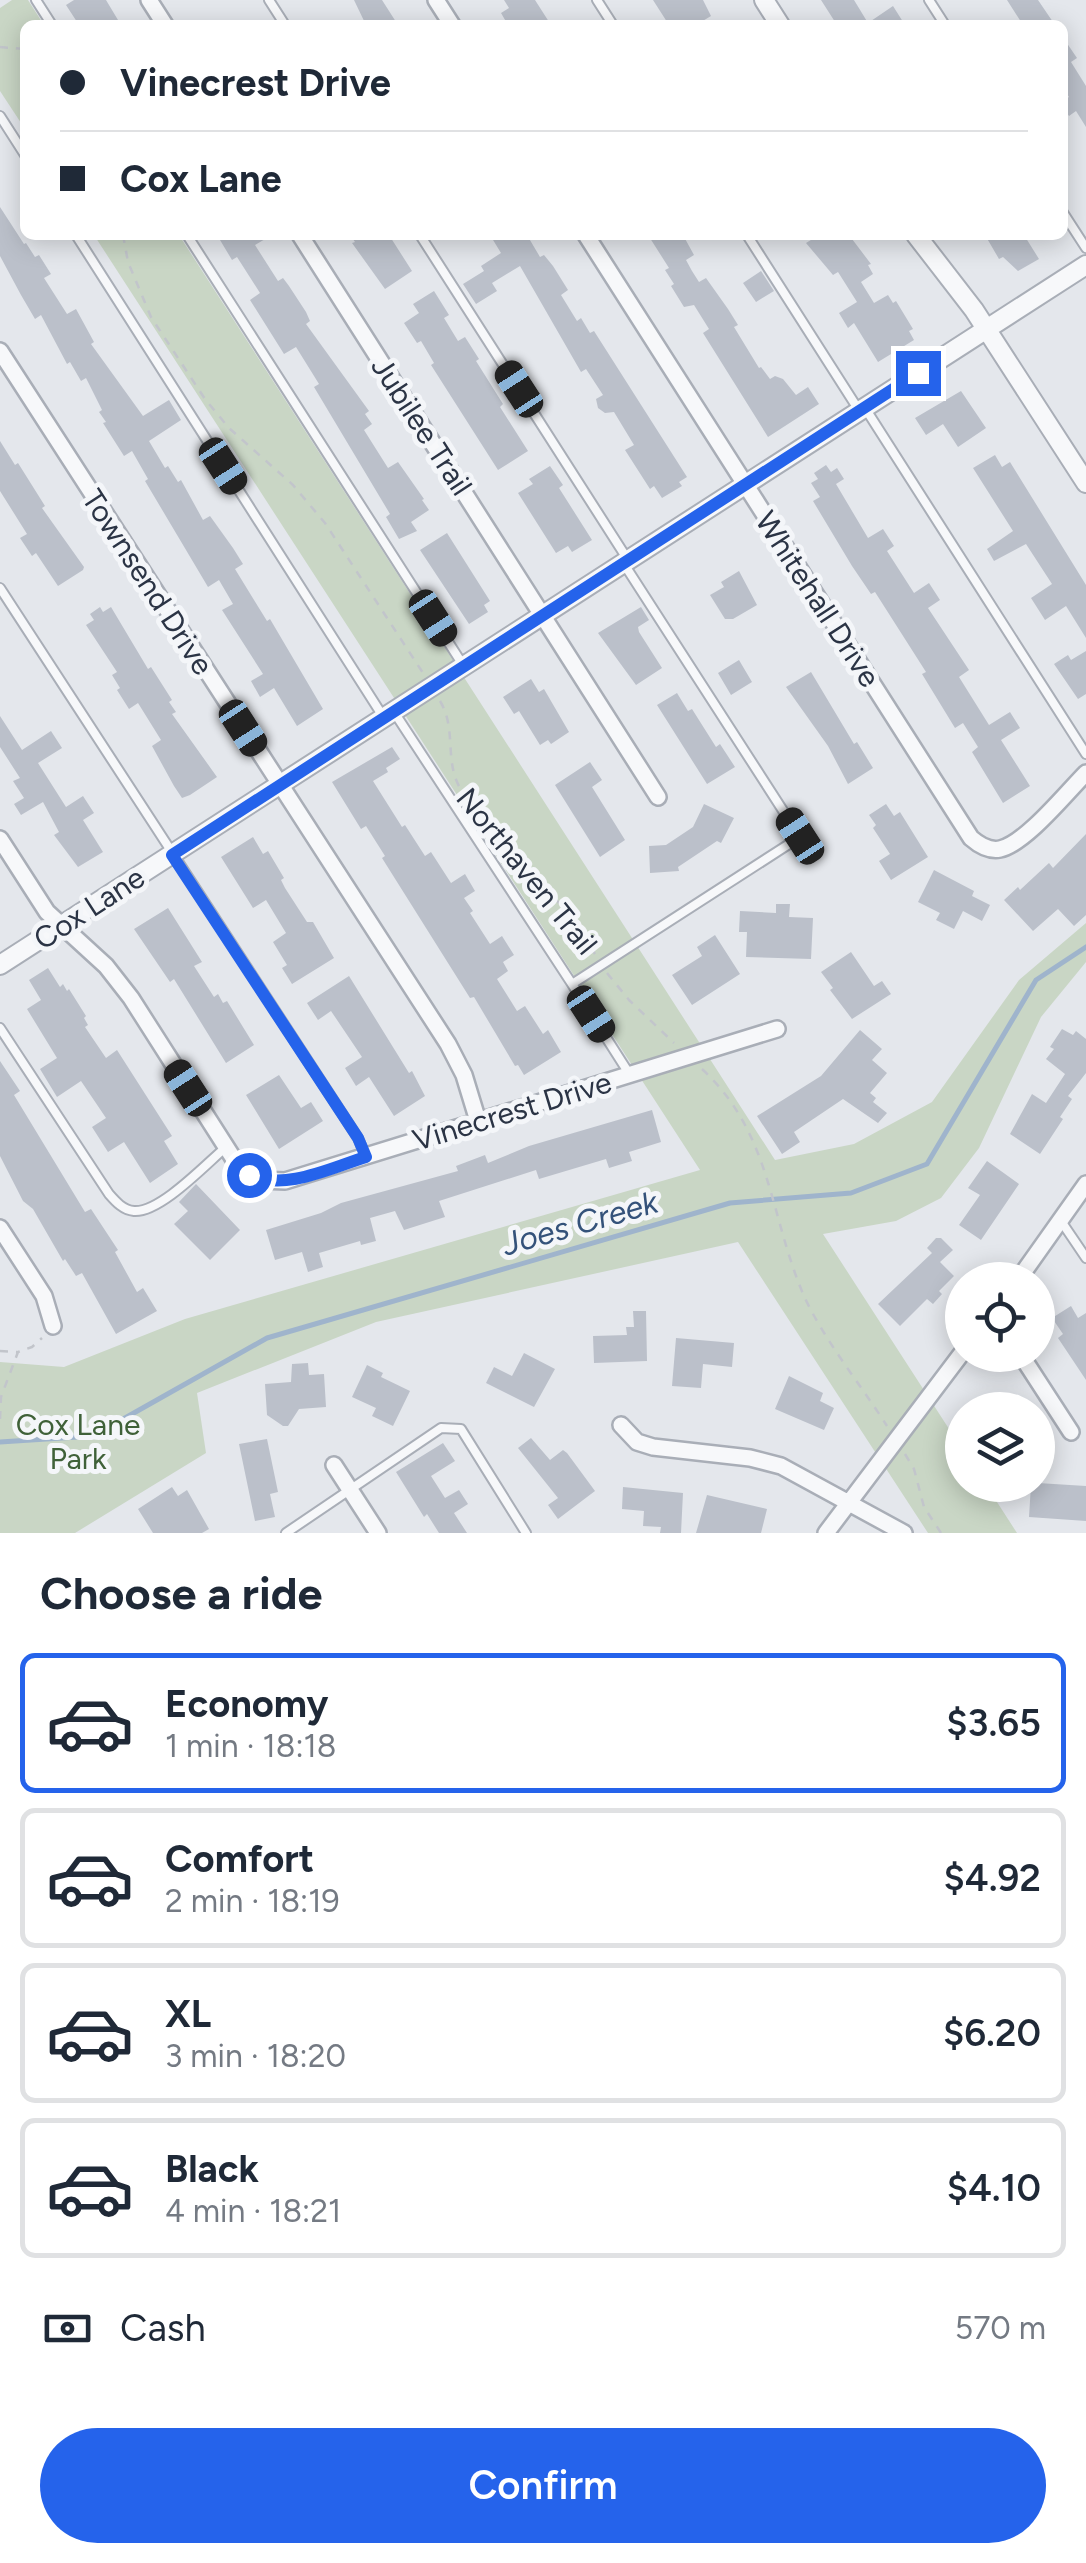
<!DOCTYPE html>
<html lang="en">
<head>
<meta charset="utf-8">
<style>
	body { margin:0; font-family:Figtree,sans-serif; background:#f2f2f3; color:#1f2937; height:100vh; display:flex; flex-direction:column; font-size:38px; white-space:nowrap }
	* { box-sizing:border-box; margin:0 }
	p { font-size:32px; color:#747a83 }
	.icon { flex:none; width:55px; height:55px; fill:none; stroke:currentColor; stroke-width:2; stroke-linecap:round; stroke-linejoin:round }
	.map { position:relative; height:1533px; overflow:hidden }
	.details { display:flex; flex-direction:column; background:#fff; flex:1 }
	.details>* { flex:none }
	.guide { position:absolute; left:20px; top:20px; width:1048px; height:220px; border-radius:15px; box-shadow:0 5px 25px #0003; display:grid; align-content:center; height:220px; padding:0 40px; background:#fff }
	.buttons { position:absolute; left:945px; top:1262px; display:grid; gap:20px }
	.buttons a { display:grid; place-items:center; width:110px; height:110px; border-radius:50%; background:#fff; box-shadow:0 5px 25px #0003; font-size:50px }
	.end { position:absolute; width:45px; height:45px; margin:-22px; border:12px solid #2563eb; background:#fff; box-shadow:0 0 0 5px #fff }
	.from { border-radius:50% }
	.car { position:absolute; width:30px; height:60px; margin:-30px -15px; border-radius:12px; box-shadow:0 0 8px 2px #0007; background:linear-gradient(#222 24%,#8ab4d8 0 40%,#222 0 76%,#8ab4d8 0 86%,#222 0) }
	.guide b { display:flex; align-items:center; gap:35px; height:95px; font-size:38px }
	.guide b+b { border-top:2px solid #e0e1e3 }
	.guide i { width:25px; height:25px; background:#1f2937 }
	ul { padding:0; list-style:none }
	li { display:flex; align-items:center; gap:30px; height:140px; margin:0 20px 15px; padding:0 20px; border:5px solid #e0e1e3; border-radius:15px }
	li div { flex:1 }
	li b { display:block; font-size:38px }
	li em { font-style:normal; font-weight:600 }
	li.active { border-color:#2563eb }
	li>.icon { width:90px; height:90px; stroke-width:1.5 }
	h2 { padding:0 40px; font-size:45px; line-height:120px }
	.pay { display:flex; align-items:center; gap:25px; height:110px; padding:0 40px; font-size:38px }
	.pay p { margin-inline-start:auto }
	.action { display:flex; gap:20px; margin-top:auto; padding:20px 40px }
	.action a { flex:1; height:115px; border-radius:60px; background:#2563eb; color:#fff; font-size:40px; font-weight:600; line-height:115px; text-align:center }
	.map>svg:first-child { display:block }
	.green { fill:#c9d6c5 }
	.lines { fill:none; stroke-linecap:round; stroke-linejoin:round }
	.stream { stroke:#9fb4cc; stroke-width:5 }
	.building { fill:#bbc0ca }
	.service-casing { stroke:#a9aeb7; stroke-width:12 }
	.minor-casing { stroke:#a9aeb7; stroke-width:20 }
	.tertiary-casing { stroke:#a9aeb7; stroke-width:22 }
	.path { stroke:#c2c5cb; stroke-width:2.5; stroke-dasharray:8 8; stroke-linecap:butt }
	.service { stroke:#f7f8fa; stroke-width:8 }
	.minor { stroke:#f7f8fa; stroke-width:15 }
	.tertiary { stroke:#f7f8fa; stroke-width:18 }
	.route { stroke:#2563eb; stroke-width:12 }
	.labels { text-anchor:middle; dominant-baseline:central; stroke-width:10; stroke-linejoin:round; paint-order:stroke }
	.street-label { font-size:30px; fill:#2b3445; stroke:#f4f6f9 }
	.park-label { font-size:30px; fill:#3f6138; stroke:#f4f6f9 }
	.water-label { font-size:32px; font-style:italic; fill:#34527a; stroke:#f4f6f9 }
</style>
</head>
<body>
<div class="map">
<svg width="1086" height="1533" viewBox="0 0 1086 1533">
	<rect width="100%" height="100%" fill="#e4e7ec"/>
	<path class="green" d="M 12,0 L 28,0 L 44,25 L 25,25 L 25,129 L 0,91 L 0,8 Z
		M 94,235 L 179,235 L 775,1160 L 854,1144 L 932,1102 L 1019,980 L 1086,923 L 1086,962 L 1041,1017 L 979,1148 L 941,1198 L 896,1221 L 823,1234 L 962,1449 L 962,1485 L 986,1485 L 1017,1533 L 928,1533 L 738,1242 L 376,1322 L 197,1393 L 206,1453 L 75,1533 L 0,1533 L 0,1362 L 64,1367 L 185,1319 L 700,1170 Z"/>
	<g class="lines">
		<path class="stream" d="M 0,1442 L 93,1436 L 267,1338 L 730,1203 L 851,1193 L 927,1164 L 1036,980 L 1086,947"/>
	</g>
	<path class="building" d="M 74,0 L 106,0 L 121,25 L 79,25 L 66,5 Z
		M 354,0 L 382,0 L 398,25 L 366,25 Z
		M 504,0 L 535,0 L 551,25 L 508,25 L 501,13 L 509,8 Z
		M 653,0 L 703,0 L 711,16 L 696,25 L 669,25 Z
		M 821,0 L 854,0 L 868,23 L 893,6 L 905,25 L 837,25 Z
		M 1007,0 L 1038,0 L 1055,25 L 1023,25 Z
		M 1062,36 L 1077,58 L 1071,62 L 1086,86 L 1086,127 L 1076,111 L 1069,116 L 1062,106 L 1062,101 L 1069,97 L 1062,86 Z
		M 0,207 L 24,244 L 26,243 L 35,257 L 39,255 L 51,274 L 44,278 L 67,314 L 76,309 L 94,342 L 91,344 L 143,416 L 169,400 L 181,420 L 149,441 L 165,468 L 168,466 L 178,482 L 181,480 L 203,520 L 210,516 L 233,548 L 243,564 L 235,569 L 267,621 L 270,619 L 323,709 L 297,726 L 274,688 L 260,697 L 251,681 L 263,674 L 222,610 L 233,604 L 219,580 L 208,587 L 145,481 L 148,479 L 132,451 L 124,456 L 103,423 L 106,422 L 99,412 L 102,410 L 86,378 L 81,381 L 70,362 L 67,364 L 41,315 L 35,319 L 21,295 L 0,256 Z
		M 217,235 L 272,235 L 255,245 L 278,281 L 283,278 L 289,286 L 306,312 L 310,321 L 306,324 L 369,411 L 365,414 L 372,424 L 364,430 L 388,468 L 398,462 L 424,499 L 422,500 L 429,510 L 411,522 L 417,531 L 399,539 L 386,517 L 390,514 L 314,387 L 319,384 L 296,347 L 284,354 L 250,300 L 260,293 L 237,257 L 232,260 Z
		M 350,235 L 389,235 L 412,271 L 385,289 L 352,243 L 355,242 Z
		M 490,235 L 527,235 L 540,257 L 544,255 L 553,266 L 568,290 L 561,295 L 577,321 L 581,318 L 590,333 L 594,331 L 687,477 L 679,482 L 682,486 L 662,498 L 654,486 L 650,489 L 625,450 L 634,445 L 614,412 L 605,413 L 598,408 L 596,399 L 603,395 L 586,369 L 581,372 L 520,266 L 492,283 L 497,291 L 476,304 L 463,284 L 484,271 L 481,266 L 501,253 Z
		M 648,235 L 683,235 L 694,255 L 686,260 L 692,271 L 699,282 L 706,278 L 728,309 L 738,325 L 734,327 L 759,368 L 761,367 L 770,379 L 775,376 L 783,379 L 796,395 L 808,387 L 819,404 L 768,437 L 703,333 L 709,329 L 694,305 L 684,307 L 671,286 L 674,284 L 665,270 L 669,268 Z
		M 819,235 L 849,235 L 871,264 L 868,265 L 873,274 L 861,282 L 874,303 L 888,295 L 893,303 L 896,301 L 913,329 L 909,331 L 914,340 L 878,362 L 854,323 L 848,328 L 839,313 L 857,302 L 838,272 L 833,275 L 806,243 Z
		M 985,235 L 1024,235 L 1039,259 L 1018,271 L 1003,257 L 999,259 Z
		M 761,271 L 774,291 L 756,302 L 743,283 Z
		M 434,291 L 449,315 L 444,318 L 458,341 L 465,337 L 479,359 L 476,361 L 503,404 L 500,407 L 528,451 L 498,470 L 431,365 L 434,363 L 421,341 L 417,343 L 404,323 L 419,313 L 413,304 Z
		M 961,391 L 986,428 L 958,447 L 943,424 L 926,435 L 915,418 Z
		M 0,441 L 15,465 L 18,463 L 45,506 L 42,508 L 84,567 L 83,570 L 58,586 L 36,553 L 32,556 L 20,538 L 27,534 L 0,491 Z
		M 995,455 L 1002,467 L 1010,462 L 1086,585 L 1086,638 L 1066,606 L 1045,620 L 1031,598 L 1052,584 L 1026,544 L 994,561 L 987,549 L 1013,531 L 973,468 Z
		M 826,465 L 831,472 L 837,468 L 844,479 L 836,484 L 868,538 L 883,529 L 894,546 L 887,551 L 914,593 L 929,583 L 940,600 L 928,608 L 969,670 L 959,677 L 989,725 L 1010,712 L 1020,728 L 1001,740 L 1030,786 L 1003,803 L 972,752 L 978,747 L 963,723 L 955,728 L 922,674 L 926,672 L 875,592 L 871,594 L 852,566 L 813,501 L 820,497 L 811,483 L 818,479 L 814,473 Z
		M 550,466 L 563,485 L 559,488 L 592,540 L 572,552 L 568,546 L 556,553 L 518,493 L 533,484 L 529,479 Z
		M 447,533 L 490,601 L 484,605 L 488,612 L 469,624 L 420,550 Z
		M 739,571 L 757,605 L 733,619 L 725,619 L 710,595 L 724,587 L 721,582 Z
		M 100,607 L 103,612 L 111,607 L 148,669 L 151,667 L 172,700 L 169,702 L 176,712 L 172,714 L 217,777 L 190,795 L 182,798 L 174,786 L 152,746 L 161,740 L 138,703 L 129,709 L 117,690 L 120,688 L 112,675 L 117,672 L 86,625 L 94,620 L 90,614 Z
		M 641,607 L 649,620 L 638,627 L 639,632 L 662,668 L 636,685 L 598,633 Z
		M 1086,651 L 1086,694 L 1078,699 L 1054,664 L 1068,655 L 1071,660 Z
		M 739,660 L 752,682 L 731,695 L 718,673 Z
		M 811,672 L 854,744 L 857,742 L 873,768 L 848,784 L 828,746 L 786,687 Z
		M 531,679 L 539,692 L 544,689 L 569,732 L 551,744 L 548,740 L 540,745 L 519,711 L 514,714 L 503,697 Z
		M 677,693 L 688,711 L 692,709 L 716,747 L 720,744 L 735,767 L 707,784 L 657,705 Z
		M 0,716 L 22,750 L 51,731 L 62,748 L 38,763 L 66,807 L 83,796 L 94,813 L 83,820 L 103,852 L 78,867 L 54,835 L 59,832 L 43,802 L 21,815 L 14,804 L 24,798 L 13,781 L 20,778 L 0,747 Z
		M 392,747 L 400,759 L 386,768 L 388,772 L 373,781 L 402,827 L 405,825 L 425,856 L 431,852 L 451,883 L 465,874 L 475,891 L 464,898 L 473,911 L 470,913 L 490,944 L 502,936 L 514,955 L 503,962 L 508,971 L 497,979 L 517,1011 L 525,1006 L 543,1034 L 548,1030 L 561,1052 L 524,1075 L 518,1065 L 515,1066 L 474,997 L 470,998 L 382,858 L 385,856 L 366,826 L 361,829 L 332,782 Z
		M 590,762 L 602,780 L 592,787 L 625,840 L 600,857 L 555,785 Z
		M 704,804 L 734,818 L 721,843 L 717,841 L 678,867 L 679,871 L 650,873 L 649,846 L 666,845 L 693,827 Z
		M 886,804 L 894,816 L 900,812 L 928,857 L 891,880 L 879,861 L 890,854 L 873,828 L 876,825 L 869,815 Z
		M 1086,834 L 1086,915 L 1074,926 L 1058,909 L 1033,931 L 1004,900 L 1018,887 L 1020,890 L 1049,863 L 1053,868 Z
		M 253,837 L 263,854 L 268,851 L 284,878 L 281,880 L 285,888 L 307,922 L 313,922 L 334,958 L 292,984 L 282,968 L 287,965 L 273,942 L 286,933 L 266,900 L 253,908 L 221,857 Z
		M 934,870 L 974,891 L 972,896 L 990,905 L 982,921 L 963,911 L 954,929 L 936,920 L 940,913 L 918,902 Z
		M 776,904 L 790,904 L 789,917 L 813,918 L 811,959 L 746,957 L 747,932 L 739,932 L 740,911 L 776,913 Z
		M 168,908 L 202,962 L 194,966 L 214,997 L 218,994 L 223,1003 L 227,1001 L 254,1045 L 226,1063 L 174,979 L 170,982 L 134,929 Z
		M 715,935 L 740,974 L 692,1005 L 672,975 L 702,956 L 697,947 Z
		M 851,952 L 874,986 L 882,981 L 891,994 L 852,1019 L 830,990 L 833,988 L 821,972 Z
		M 48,968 L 60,987 L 63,984 L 67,991 L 69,989 L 86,1016 L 84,1018 L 88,1025 L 85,1027 L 106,1058 L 117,1050 L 172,1136 L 164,1141 L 178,1164 L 150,1183 L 124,1142 L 108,1152 L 92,1127 L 106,1118 L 81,1081 L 57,1097 L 40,1069 L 57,1058 L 27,1009 L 41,1000 L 29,980 Z
		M 349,976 L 409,1073 L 412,1071 L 425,1096 L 394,1116 L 369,1077 L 356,1086 L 345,1068 L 362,1057 L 331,1011 L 318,1020 L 307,1003 Z
		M 1062,1029 L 1073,1035 L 1076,1031 L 1086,1039 L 1086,1073 L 1068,1096 L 1072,1099 L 1060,1117 L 1063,1119 L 1040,1154 L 1010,1134 L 1032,1094 L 1046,1103 L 1065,1074 L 1046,1059 L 1054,1049 L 1050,1047 Z
		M 860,1030 L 882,1049 L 872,1060 L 887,1073 L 870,1093 L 876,1098 L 873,1102 L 887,1113 L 878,1123 L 843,1099 L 794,1132 L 800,1142 L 782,1154 L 757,1116 L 821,1076 Z
		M 0,1061 L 20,1091 L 14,1095 L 85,1212 L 91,1209 L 118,1250 L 115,1252 L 137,1292 L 143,1288 L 157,1311 L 116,1334 L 82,1273 L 76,1276 L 65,1259 L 63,1261 L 33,1209 L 23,1201 L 0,1156 Z
		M 279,1075 L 301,1108 L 311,1102 L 323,1121 L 279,1149 L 246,1095 Z
		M 652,1110 L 661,1142 L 629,1152 L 632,1161 L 609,1168 L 606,1159 L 539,1179 L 536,1170 L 439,1201 L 445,1217 L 404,1230 L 395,1211 L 370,1218 L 376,1241 L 361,1245 L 360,1241 L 319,1253 L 323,1267 L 308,1272 L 302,1252 L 275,1260 L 266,1230 L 321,1213 L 341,1203 L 458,1171 L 456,1166 L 485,1155 L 488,1163 L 529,1146 Z
		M 987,1161 L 1019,1184 L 981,1240 L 959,1225 L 980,1195 L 968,1188 Z
		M 196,1184 L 240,1230 L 210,1260 L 174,1224 L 188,1211 L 179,1202 Z
		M 936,1238 L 941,1238 L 953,1250 L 940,1262 L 954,1276 L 939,1291 L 942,1294 L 933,1304 L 927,1299 L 900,1326 L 878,1304 L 932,1253 L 927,1248 Z
		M 1071,1306 L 1078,1318 L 1086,1313 L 1086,1380 L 1058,1338 L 1063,1334 L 1052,1318 Z
		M 633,1311 L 646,1311 L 647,1361 L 594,1363 L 593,1336 L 627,1335 L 626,1327 L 634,1327 Z
		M 676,1338 L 734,1343 L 732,1367 L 703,1364 L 701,1388 L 672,1386 Z
		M 524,1353 L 555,1369 L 534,1407 L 486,1383 L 494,1367 L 512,1376 Z
		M 308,1363 L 309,1375 L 324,1374 L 326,1407 L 299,1409 L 288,1426 L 283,1426 L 267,1415 L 265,1384 L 291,1382 L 292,1364 Z
		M 367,1365 L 383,1373 L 381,1377 L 410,1391 L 393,1426 L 372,1416 L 376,1408 L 352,1397 Z
		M 789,1376 L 823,1393 L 820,1401 L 834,1408 L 824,1430 L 775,1409 Z
		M 531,1438 L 550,1460 L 563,1450 L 567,1453 L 595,1491 L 558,1519 L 548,1505 L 558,1498 L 518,1448 Z
		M 267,1439 L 278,1492 L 270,1494 L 275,1517 L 255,1521 L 239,1444 Z
		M 443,1443 L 455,1461 L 431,1476 L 445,1498 L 459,1490 L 468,1504 L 454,1513 L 467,1533 L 439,1533 L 427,1514 L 424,1517 L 396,1472 Z
		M 1038,1483 L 1086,1486 L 1086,1521 L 1029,1517 L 1031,1485 Z
		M 172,1487 L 178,1496 L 187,1490 L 209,1529 L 202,1533 L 153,1533 L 138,1509 Z
		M 623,1487 L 683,1493 L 681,1533 L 660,1533 L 661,1527 L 643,1526 L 644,1511 L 622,1509 Z
		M 707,1495 L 767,1509 L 761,1533 L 696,1533 Z"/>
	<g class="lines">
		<g class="service-casing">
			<path id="service" d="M 36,0 L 52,25
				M 269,0 L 285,25
				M 597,0 L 613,25
				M 929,0 L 945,25
				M 0,116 L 25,155
				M 1062,211 L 1086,248
				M 76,235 L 384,718
				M 187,235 L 463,665
				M 420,235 L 628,560
				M 747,235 L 860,412
				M 865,408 L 1086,754
				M 624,564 L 800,837 L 572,984 L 630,1075
				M 0,588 L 358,1138 L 366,1157
				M 394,712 L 572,984
				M 0,1028 L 109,1194 C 116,1202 123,1210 134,1211 C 160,1213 206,1164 225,1148
				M 1061,1221 L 1086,1258
				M 286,1533 L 441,1428 L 461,1429 L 526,1533"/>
		</g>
		<g class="minor-casing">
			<path id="minor" d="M 149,0 L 165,25
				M 436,0 L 452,25
				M 300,235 L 658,797
				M 586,235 L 971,838 C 979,845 989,851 1000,849 C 1025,844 1067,792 1086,773
				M 0,351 L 448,1044 L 464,1075 L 478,1121
				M 0,839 L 47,912 L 106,966 L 131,998 L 237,1164 L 260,1180 L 285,1181 L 777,1029
				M 0,1228 L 44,1296 L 53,1326
				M 1018,1280 L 1086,1184
				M 1021,1355 L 1071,1432
				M 621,1425 L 637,1442 L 653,1447 L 750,1458 L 781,1466 L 904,1533
				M 334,1465 L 378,1533
				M 826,1533 L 962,1353"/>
		</g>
		<g class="tertiary-casing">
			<path id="tertiary" d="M 764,0 L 780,25
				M 916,235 L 974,310 L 1086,483
				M 0,965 L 1086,265"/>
		</g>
		<path class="path" d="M 0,47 L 25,49
			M 123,235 L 128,262 L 151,317 L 205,399 L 229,428 L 293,485 L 325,523 L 423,673
			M 440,701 C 457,729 444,760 460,788
			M 486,829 L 565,909 L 595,954
			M 607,973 L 629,1000 L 674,1043
			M 702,1069 C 772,1134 769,1215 804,1296 C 824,1340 861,1385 887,1426
			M 0,1351 L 17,1352
			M 0,1419 L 1,1397 L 18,1352 L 32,1347 L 42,1338
			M 905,1454 L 914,1469 L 924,1507 L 941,1533"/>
		<use href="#service" class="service"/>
		<use href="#minor" class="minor"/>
		<use href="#tertiary" class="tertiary"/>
	</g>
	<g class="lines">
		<path class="route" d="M 249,1175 C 286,1191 330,1168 366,1157 L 358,1138 L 172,855 L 918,373"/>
	</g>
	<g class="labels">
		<g class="street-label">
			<text transform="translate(422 426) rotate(57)">Jubilee Trail</text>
			<text transform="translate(148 582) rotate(57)">Townsend Drive</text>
			<text transform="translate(818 599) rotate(57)">Whitehall Drive</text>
			<text transform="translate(527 871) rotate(51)">Northaven Trail</text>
			<text transform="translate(89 908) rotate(-33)">Cox Lane</text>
			<text transform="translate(512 1111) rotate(-17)">Vinecrest Drive</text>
		</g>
		<g class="park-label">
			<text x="78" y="1424">Cox Lane<tspan x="78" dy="34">Park</tspan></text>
		</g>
		<g class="water-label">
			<text transform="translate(580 1223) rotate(-16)">Joes Creek</text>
		</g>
	</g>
</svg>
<div class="buttons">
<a><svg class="icon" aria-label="locate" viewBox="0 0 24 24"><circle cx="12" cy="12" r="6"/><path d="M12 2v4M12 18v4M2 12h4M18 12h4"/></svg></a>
<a><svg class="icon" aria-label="layers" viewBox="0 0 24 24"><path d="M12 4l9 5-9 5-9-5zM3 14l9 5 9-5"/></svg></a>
</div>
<i class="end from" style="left:249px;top:1175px"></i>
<i class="end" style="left:918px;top:373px"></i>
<i class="car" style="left:519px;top:389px;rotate:327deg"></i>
<i class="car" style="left:223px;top:466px;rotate:147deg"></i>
<i class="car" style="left:433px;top:618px;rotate:147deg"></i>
<i class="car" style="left:243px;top:728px;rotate:147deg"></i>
<i class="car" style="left:800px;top:836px;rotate:327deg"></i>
<i class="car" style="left:591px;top:1014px;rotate:147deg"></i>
<i class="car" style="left:188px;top:1088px;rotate:327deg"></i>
<div class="guide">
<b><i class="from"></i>Vinecrest Drive</b>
<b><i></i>Cox Lane</b>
</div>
</div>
<section class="details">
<h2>Choose a ride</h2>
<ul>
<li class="active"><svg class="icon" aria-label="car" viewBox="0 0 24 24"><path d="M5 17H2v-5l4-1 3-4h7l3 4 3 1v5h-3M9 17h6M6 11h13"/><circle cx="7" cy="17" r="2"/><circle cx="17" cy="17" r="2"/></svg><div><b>Economy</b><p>1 min · 18:18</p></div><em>$3.65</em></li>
<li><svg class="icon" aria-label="car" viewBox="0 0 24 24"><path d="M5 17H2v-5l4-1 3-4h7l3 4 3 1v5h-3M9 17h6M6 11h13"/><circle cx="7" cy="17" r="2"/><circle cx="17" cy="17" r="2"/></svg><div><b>Comfort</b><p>2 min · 18:19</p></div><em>$4.92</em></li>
<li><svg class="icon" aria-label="car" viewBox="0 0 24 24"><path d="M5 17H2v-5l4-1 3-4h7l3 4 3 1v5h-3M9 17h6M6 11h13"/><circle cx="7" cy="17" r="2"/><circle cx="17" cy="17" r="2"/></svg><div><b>XL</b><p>3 min · 18:20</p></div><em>$6.20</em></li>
<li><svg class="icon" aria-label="car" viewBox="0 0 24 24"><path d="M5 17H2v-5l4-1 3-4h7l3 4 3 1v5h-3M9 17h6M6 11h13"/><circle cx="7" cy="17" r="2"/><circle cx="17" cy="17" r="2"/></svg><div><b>Black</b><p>4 min · 18:21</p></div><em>$4.10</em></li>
</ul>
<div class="pay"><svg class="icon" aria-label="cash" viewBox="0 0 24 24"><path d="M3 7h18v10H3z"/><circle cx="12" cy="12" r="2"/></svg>Cash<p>570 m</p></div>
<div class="action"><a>Confirm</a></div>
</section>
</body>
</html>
